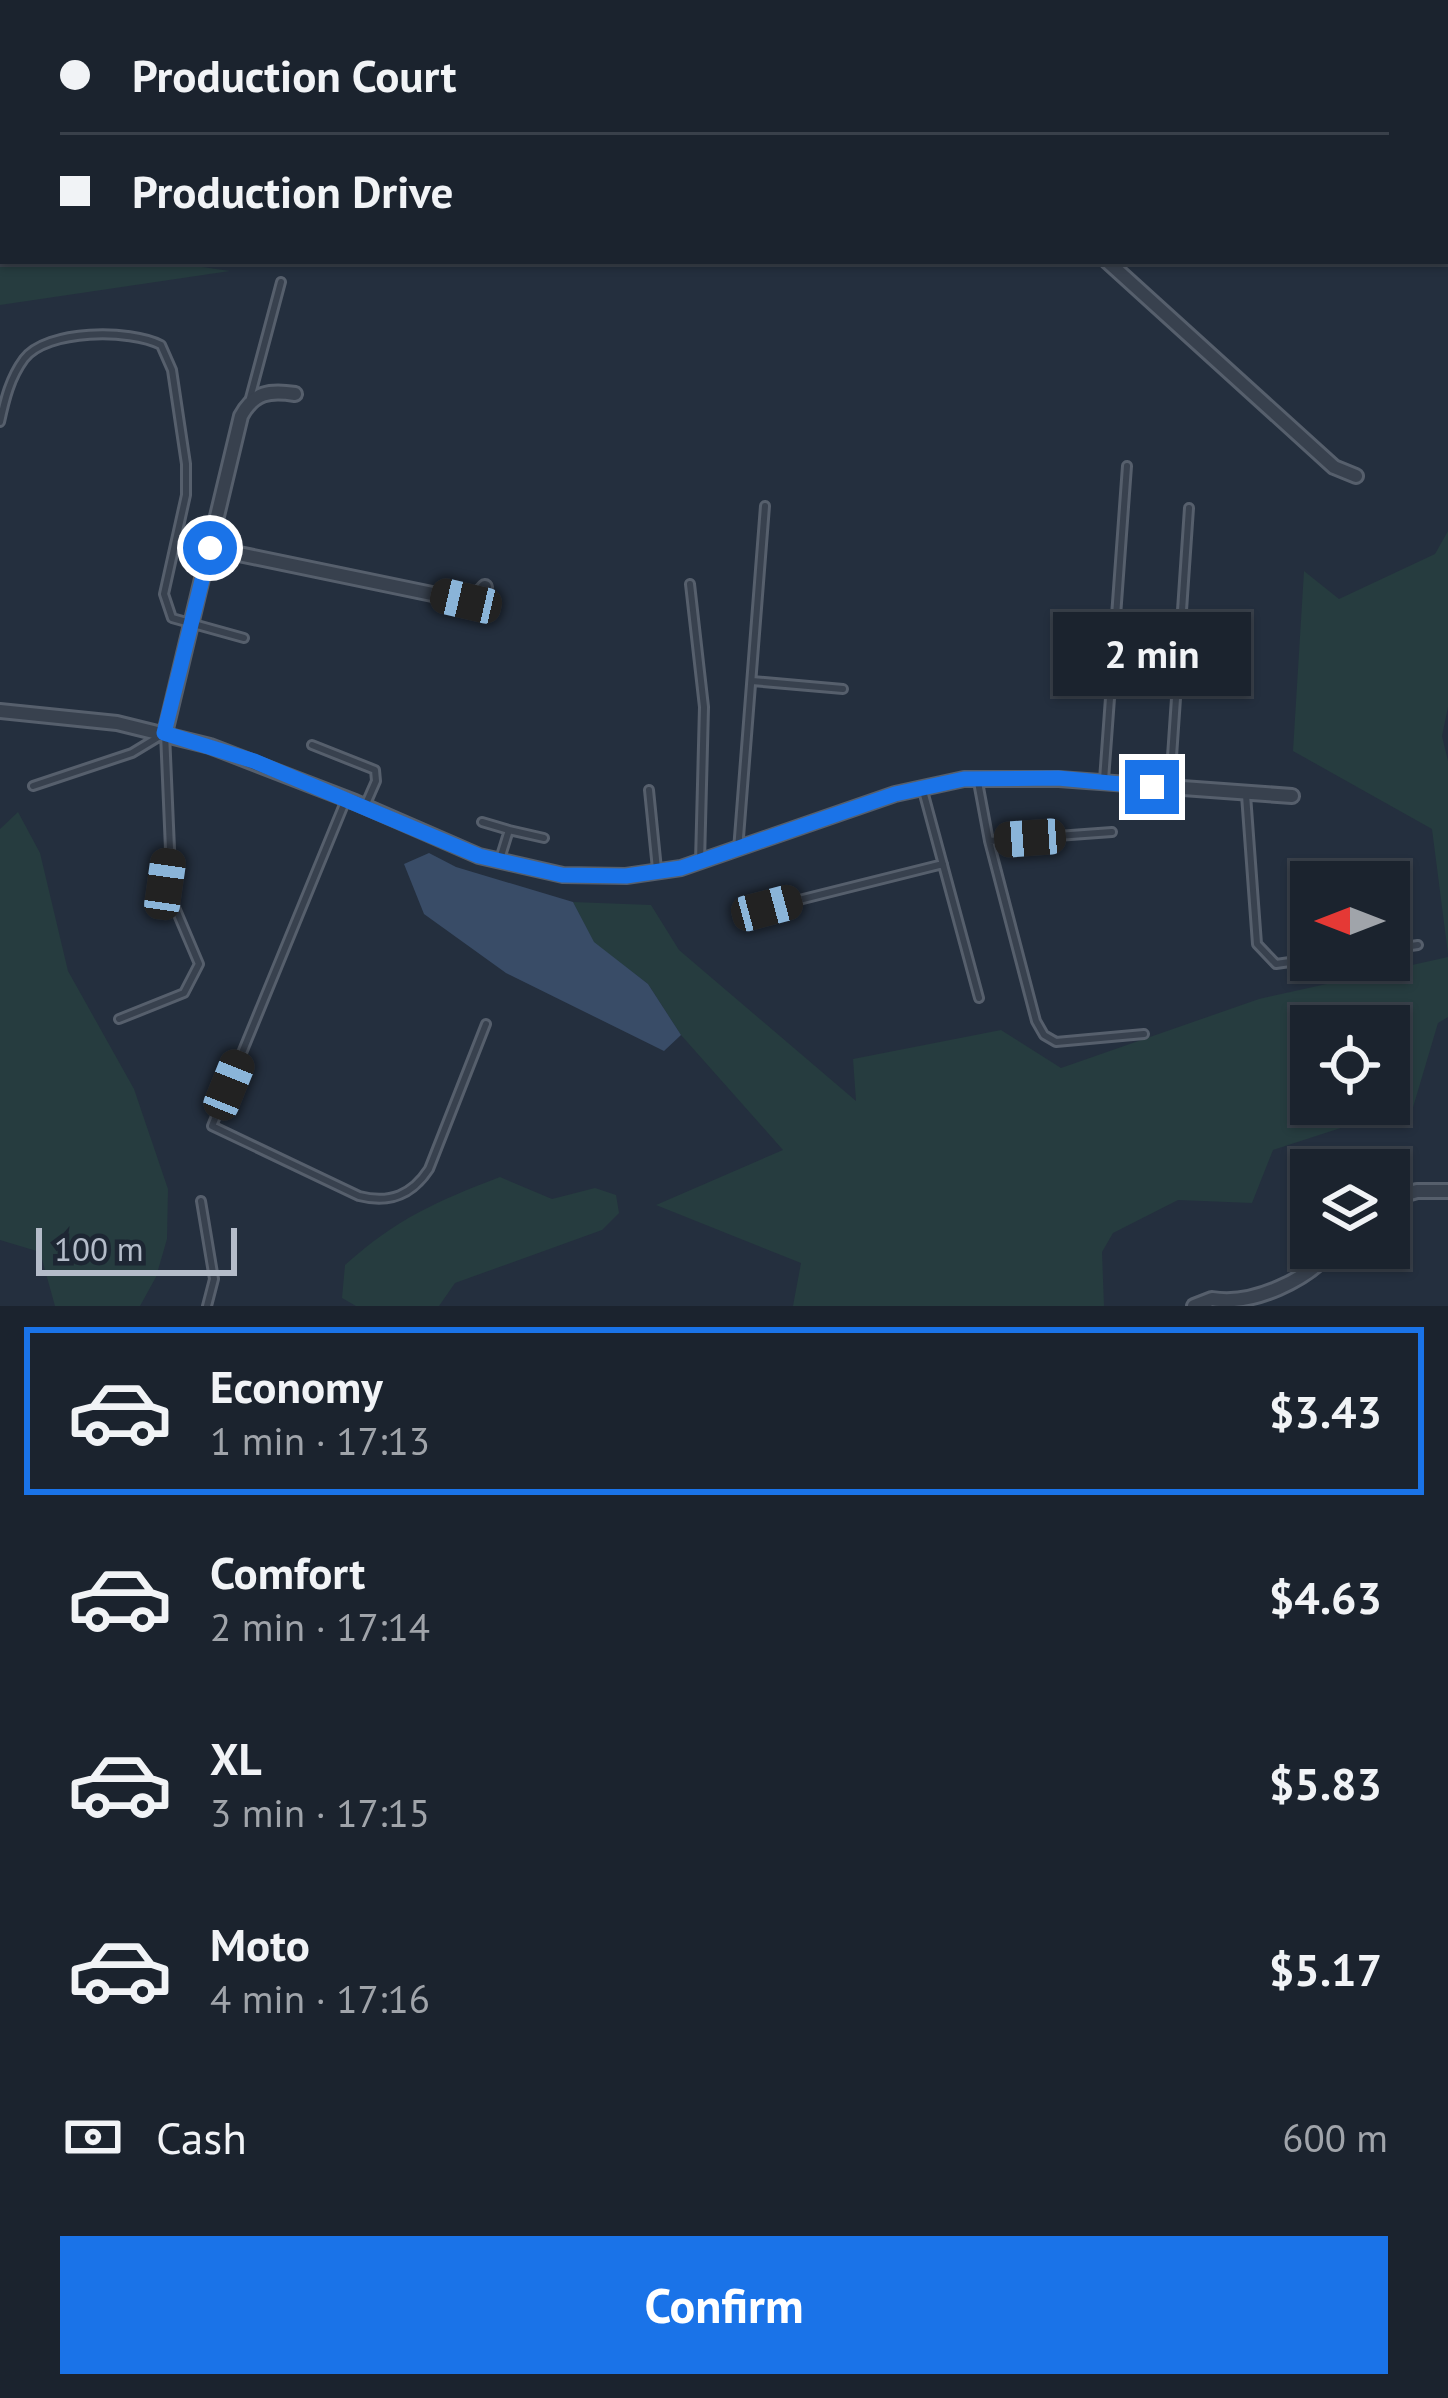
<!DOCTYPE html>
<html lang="en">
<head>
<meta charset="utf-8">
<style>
	body { margin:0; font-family:"PT Sans",sans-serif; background:#282f3a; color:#f1f3f6; height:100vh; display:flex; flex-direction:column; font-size:45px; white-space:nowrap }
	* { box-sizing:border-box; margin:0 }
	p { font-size:39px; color:#a0a4aa }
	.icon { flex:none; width:66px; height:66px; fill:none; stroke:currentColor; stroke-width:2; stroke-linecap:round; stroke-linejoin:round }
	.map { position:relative; height:1306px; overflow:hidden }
	.panel { display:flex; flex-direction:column; background:#1b232e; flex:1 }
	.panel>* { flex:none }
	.hud { position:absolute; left:0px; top:0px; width:1449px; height:264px; box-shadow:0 3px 9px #0004,0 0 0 3px #39404a; display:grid; align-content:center; height:264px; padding:0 60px; background:#1b232e }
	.needle { width:78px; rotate:270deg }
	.fabs { position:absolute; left:1290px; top:861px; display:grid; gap:24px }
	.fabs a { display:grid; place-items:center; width:120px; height:120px; border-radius:0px; background:#1b232e; box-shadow:0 3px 9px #0004,0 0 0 3px #39404a; font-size:60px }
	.scale { position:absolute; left:36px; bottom:30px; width:201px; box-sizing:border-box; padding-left:12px; border:6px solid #b4bcc9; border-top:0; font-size:33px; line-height:42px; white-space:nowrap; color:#b4bcc9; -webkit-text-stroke:9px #1d2633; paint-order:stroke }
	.end { position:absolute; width:54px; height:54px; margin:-27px; border:15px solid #1a73e8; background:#fff; box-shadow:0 0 0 6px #fff }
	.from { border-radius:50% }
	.bubble { position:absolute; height:84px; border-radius:0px; background:#1b232e; box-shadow:0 3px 9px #0004,0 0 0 3px #39404a; font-size:39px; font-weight:700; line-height:84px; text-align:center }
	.car { position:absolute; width:36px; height:72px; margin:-36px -18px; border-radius:15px; box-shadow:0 0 9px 3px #0007; background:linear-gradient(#222 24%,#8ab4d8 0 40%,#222 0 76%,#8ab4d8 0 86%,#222 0) }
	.hud b { display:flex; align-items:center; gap:42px; height:114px; font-size:45px }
	.hud b+b { border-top:3px solid #39404a }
	.hud i { width:30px; height:30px; background:#f1f3f6 }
	ul { padding:21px 0 0; list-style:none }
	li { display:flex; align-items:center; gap:36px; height:168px; margin:0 24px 18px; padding:0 36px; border:6px solid transparent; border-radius:0px }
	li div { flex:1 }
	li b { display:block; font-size:45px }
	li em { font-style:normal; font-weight:700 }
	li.on { border-color:#1a73e8 }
	li>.icon { width:108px; height:108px; stroke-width:1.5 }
	.pay { display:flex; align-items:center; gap:30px; height:132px; padding:0 60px; font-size:45px }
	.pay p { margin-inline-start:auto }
	.cta { display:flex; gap:24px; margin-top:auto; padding:24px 60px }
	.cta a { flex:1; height:138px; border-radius:0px; background:#1a73e8; color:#fff; font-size:48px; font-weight:700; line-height:138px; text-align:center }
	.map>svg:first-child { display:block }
	.green { fill:#263c3f; fill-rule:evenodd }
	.water { fill:#394c67 }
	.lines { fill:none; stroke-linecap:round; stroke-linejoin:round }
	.lane-casing { stroke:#565f6c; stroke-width:12 }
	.street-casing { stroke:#565f6c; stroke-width:18 }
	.lane { stroke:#38414e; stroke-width:6 }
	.street { stroke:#38414e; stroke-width:12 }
	.route { stroke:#1a73e8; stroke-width:15 }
</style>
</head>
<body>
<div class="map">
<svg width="1448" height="1306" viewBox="0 0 1448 1306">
	<rect width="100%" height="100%" fill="#242f3e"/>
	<path class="green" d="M 1138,0 L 1444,0 L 1448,5 L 1448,196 L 1446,3 Z
		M 0,237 L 3,261 L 161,261 L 230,271 L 0,305 Z
		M 1448,531 L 1448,707 L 1442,736 L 1448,761 L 1448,954 L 1432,829 L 1293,751 L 1304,571 L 1339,599 L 1435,554 Z
		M 18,812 L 40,853 L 68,971 L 134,1089 L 168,1189 L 167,1239 L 156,1277 L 140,1306 L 55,1306 L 40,1252 L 0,1240 L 0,829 Z
		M 573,902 L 651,905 L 679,950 L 856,1101 L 853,1059 L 1001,1030 L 1061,1068 L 1259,999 L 1448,957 L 1448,1017 L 1438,1023 L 1409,1121 L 1353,1124 L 1273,1150 L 1252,1203 L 1178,1200 L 1113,1233 L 1102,1252 L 1104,1306 L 793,1306 L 801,1263 L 656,1205 L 783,1150 L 681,1035 L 648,984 L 594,943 ZM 1311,1026 L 1389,1026 L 1389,1104 L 1311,1104 Z
		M 500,1177 L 552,1199 L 595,1188 L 616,1195 L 619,1213 L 602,1230 L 455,1283 L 439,1306 L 356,1306 L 342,1298 L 345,1265 C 396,1219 437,1201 500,1177 Z"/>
	<path class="water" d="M 429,853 L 456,867 L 573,902 L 594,942 L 648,984 L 681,1035 L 664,1051 L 506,973 L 424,914 L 404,864 Z"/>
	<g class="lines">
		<g class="lane-casing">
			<path id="lane" d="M 250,398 L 281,282
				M 0,422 C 5,399 10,378 24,359 C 47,329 130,329 161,345 L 172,370 L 186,464 L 186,495 L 164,594 L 172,618 L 244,638
				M 690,584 L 704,707 L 700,862
				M 752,681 L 843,689
				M 312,745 L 375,770 L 376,781 L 365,806
				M 1104,780 L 1127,466
				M 978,782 L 989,841 L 1036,1021 L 1044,1035 L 1056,1042 L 1144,1034
				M 33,786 L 132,753 L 165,733 L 170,849 L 165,884 L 199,964 L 184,993 L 119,1019
				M 1170,786 L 1189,508
				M 922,787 L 979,998
				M 649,790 L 657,869
				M 1246,795 L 1257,944 L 1276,964 L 1311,959
				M 345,802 L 212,1126 L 359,1196 C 390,1204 412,1195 429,1169 L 486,1024
				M 482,822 L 509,830 L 500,859
				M 509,830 L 544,838
				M 989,841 L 1112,832
				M 738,850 L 765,506
				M 767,908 L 943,864
				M 1389,949 L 1418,945
				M 201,1201 L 214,1279 L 207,1306"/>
		</g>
		<g class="street-casing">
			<path id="street" d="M 204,0 L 208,3
				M 1065,0 L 1066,3
				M 1107,261 L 1334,467 L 1356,476
				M 210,548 L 466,601 L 473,600 L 485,587
				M 0,711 L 117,723 L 210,746 L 355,802 L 479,856 L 563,875 L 626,876 L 681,868 L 895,794 L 964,779 L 1059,779 L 1292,796
				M 165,733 L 241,416 C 254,392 270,390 295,394
				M 1389,1199 L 1417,1191 L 1448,1191
				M 1194,1306 L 1212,1299 C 1252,1306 1309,1280 1333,1248"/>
		</g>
		<use href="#lane" class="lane"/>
		<use href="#street" class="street"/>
	</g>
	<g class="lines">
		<path class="route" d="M 210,548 L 164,733 L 254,761 L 479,856 L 562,875 L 626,876 L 681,868 L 895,794 L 964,779 L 1058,778 L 1152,787"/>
	</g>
</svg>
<div class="fabs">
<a><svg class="needle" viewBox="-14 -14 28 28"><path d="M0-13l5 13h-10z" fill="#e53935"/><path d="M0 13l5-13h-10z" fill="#a0a4aa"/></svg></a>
<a><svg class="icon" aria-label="locate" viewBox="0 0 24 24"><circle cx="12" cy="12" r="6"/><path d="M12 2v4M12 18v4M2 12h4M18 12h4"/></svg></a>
<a><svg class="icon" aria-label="layers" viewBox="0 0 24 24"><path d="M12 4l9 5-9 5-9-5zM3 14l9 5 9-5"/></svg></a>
</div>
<div class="scale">100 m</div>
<i class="end from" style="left:210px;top:548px"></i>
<i class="end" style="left:1152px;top:787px"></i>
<div class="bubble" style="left:1053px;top:612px;width:198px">2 min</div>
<i class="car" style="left:466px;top:601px;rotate:283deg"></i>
<i class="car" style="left:1030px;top:838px;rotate:266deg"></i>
<i class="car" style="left:165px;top:884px;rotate:8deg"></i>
<i class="car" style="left:767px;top:908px;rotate:75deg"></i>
<i class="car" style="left:229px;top:1085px;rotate:22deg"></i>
<div class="hud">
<b><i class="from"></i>Production Court</b>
<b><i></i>Production Drive</b>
</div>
</div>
<section class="panel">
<ul>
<li class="on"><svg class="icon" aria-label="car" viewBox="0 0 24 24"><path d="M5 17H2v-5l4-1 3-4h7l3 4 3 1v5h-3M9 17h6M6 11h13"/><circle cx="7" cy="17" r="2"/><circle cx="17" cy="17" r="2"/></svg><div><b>Economy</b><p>1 min · 17:13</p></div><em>$3.43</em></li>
<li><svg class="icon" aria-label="car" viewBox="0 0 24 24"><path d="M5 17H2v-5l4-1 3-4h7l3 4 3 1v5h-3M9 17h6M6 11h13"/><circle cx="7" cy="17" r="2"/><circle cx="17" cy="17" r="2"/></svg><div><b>Comfort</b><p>2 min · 17:14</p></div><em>$4.63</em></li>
<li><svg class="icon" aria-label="car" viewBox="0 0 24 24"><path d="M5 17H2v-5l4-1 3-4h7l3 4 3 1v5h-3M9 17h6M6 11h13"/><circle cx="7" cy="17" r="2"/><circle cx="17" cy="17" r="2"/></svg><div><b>XL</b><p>3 min · 17:15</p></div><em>$5.83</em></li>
<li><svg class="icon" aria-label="car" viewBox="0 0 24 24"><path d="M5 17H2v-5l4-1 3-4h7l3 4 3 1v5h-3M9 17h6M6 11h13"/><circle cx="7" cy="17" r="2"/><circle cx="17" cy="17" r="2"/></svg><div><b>Moto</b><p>4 min · 17:16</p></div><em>$5.17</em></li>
</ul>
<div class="pay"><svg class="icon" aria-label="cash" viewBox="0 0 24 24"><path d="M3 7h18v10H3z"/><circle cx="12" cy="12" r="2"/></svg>Cash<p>600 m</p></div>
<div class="cta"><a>Confirm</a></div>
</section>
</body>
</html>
